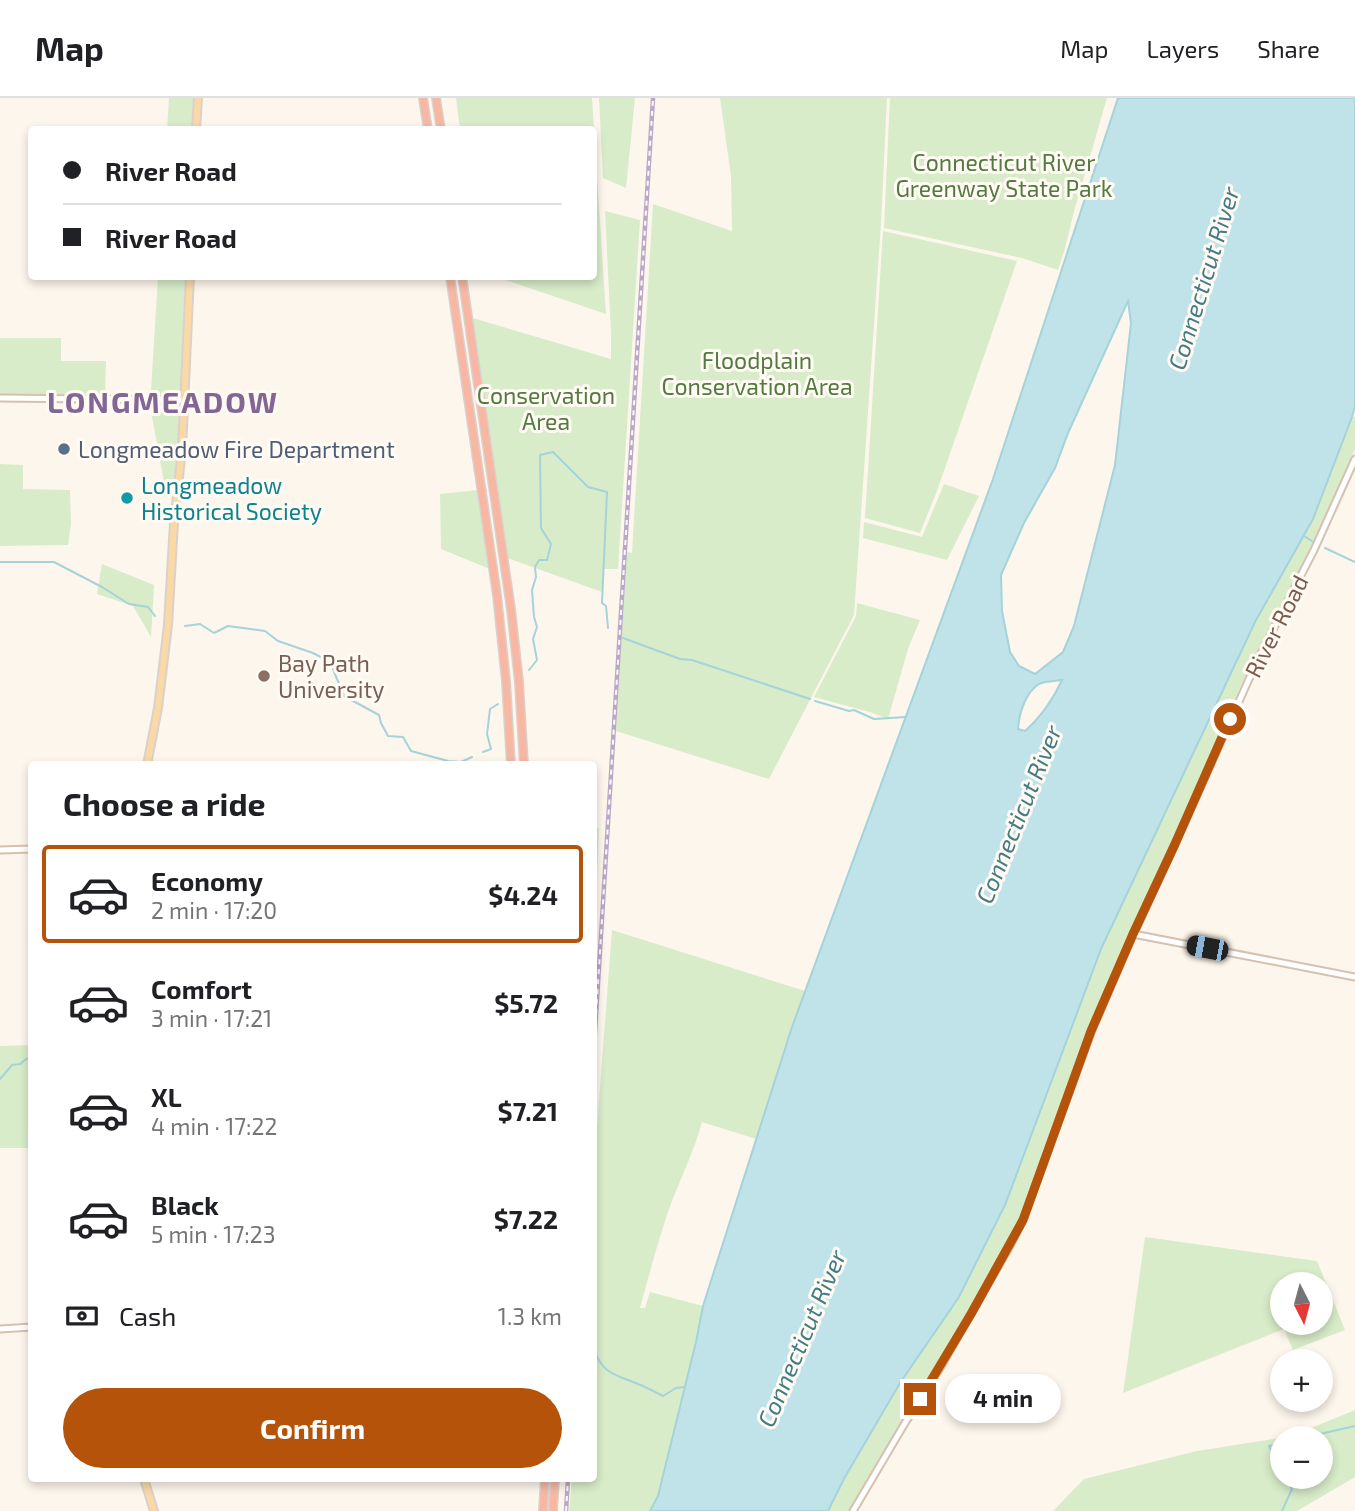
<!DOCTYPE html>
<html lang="en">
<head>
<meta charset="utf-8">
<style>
	body { margin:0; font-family:"Exo 2",sans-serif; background:#f6f6f6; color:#202124; height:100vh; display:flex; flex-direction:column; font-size:26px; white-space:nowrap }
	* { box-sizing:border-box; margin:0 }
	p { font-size:23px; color:#757577 }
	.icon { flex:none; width:38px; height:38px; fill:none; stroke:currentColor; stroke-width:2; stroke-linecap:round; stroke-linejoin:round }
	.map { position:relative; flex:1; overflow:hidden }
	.panel { position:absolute; left:28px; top:663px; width:569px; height:721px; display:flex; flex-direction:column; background:#fff; border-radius:7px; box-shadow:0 4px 10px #0003 }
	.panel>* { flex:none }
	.top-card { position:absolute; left:28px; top:28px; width:569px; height:154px; border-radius:7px; box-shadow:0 4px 10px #0003; display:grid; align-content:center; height:154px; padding:0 35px; background:#fff }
	.needle { width:46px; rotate:174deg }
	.tools { position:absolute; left:1270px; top:1174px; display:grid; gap:14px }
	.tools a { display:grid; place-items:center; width:63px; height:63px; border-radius:50%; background:#fff; box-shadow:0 4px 10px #0003; font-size:35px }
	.end { position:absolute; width:32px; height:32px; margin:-16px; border:9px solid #b45309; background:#fff; box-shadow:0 0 0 4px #fff }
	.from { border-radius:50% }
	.bubble { position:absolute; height:49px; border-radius:24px; background:#fff; box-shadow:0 4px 10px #0003; font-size:23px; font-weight:700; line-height:49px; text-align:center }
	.car { position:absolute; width:21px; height:42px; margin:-21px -10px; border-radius:9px; box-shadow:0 0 5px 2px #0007; background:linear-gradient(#222 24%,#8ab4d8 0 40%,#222 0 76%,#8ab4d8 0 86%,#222 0) }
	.top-card b { display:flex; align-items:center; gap:24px; height:66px; font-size:26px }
	.top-card b+b { border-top:2px solid #e0e0e0 }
	.top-card i { width:18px; height:18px; background:#202124 }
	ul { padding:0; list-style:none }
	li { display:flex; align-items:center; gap:21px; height:98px; margin:0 14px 10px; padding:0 21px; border:4px solid transparent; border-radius:7px }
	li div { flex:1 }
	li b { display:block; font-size:26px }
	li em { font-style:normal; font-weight:700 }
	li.selected { border-color:#b45309 }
	li>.icon { width:63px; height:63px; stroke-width:1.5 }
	h2 { padding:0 35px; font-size:32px; line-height:84px }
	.pay { display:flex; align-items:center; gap:18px; height:77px; padding:0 35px; font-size:26px }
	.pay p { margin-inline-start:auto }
	.primary-button { display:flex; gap:14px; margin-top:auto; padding:14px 35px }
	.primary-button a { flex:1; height:80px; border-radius:42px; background:#b45309; color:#fff; font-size:28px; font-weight:700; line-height:80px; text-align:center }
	header { display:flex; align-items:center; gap:42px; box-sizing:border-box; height:98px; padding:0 35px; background:#fff; border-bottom:2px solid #e0e0e0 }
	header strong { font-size:33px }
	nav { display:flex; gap:38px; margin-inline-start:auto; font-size:24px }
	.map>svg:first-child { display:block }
	.green { fill:#d8ecc9; fill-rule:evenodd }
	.water { fill:#bfe3e8; stroke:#a5d3da; stroke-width:2; fill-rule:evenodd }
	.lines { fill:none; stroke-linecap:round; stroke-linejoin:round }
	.stream { stroke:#a5d3da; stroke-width:2 }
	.secondary-casing { stroke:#d6c0b0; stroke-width:9 }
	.primary-casing { stroke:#dad1cd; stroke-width:10 }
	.highway-casing { stroke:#dad1cd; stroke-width:10 }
	.secondary { stroke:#fff; stroke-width:5 }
	.primary { stroke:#fbd9a5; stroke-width:6 }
	.highway { stroke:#f7b7a3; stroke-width:7 }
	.rail-casing { stroke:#b9a8c9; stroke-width:4.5 }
	.rail { stroke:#fffaf3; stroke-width:2; stroke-dasharray:5; stroke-linecap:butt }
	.route { stroke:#b45309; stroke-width:9 }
	.service-dot { fill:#5c6f8a; stroke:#fffaf3; stroke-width:2.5 }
	.culture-dot { fill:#0f9aa8; stroke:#fffaf3; stroke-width:2.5 }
	.education-dot { fill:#8d6e63; stroke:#fffaf3; stroke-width:2.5 }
	.labels { text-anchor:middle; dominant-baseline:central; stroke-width:6; stroke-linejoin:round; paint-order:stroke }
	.park-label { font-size:23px; fill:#537a41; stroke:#fffaf3 }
	.service-label { font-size:23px; fill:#4e5e75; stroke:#fffaf3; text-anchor:start }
	.culture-label { font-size:23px; fill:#0d838f; stroke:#fffaf3; text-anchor:start }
	.street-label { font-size:23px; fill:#7a5c4d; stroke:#fffaf3 }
	.education-label { font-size:23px; fill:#785e54; stroke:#fffaf3; text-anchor:start }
	.water-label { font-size:24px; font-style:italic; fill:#437c86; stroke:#fffaf3 }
	.district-label { font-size:30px; font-weight:bold; letter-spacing:2px; fill:#846695; stroke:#fffaf3 }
</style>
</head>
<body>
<header>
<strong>Map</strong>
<nav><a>Map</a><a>Layers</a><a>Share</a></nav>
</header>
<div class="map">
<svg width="1355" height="1413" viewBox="0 0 1355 1413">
	<rect width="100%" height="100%" fill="#fdf6ec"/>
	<path class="green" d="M 169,0 L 198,0 L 196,31 L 167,32 Z
		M 456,0 L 592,0 L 606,216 L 497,179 L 593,178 L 593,32 L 460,31 Z
		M 599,0 L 635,0 L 626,90 L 603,80 Z
		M 720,0 L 887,0 L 881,125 L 854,517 L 769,681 L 616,633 L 627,454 L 632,455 L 653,106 L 732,133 L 731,78 Z
		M 890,0 L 1107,0 L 1075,110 L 1064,154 L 1058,172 L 1022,160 L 884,130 Z
		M 605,113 L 640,122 L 618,471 L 604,471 L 602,494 L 499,457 L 490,375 L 466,218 L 611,261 L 611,236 Z
		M 883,133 L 1017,163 L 937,393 L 920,435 L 865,420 Z
		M 158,179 L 190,179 L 177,395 L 168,393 L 165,389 L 150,308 Z
		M 0,240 L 61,240 L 61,263 L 106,263 L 105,296 L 0,297 Z
		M 1352,319 L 1355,319 L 1355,351 L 1312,450 L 1240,589 L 1180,727 L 1092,922 L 1019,1122 L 972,1206 L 849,1413 L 828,1413 L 845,1379 L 900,1285 L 959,1199 L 1005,1107 L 1101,851 L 1255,524 L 1313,421 Z
		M 0,366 L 23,367 L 23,391 L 70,392 L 71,426 L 68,447 L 0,448 Z
		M 944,386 L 979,398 L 947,462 L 863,440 L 864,424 L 922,439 Z
		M 487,391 L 490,471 L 441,451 L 440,396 Z
		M 102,466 L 154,487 L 151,539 L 133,508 L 97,496 Z
		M 857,505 L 920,522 L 908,551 L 888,621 L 873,615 L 814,599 L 856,518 Z
		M 593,729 L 599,730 L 593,892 Z
		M 612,832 L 805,893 L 756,1041 L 702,1024 C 694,1054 680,1081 669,1111 C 658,1143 649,1177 640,1210 L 645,1210 L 650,1194 L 703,1208 L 696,1244 L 658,1398 L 650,1413 L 569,1413 L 572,1381 L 593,1381 L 593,1081 Z
		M 31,947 L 32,993 L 29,994 L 28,1050 L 0,1050 L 0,948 Z
		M 1145,1139 L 1317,1163 L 1345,1232 L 1293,1252 L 1284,1231 L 1123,1295 ZM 1283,1186 L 1321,1186 L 1321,1225 L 1283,1225 Z
		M 1355,1312 L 1355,1379 L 1297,1413 L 1053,1413 L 1084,1381 L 1197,1353 L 1292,1338 ZM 1283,1340 L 1321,1340 L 1321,1379 L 1283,1379 Z"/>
	<path class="water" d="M 1118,0 L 1355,0 L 1355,308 L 1352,319 L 1313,421 L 1255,524 L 1101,851 L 1005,1107 L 959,1199 L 900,1285 L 845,1379 L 828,1413 L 650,1413 L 658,1398 L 696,1244 L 703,1208 L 792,929 L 993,381 ZM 1128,203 L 1131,225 L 1115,367 L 1074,528 L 1063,554 L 1035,576 L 1019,568 L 1010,554 L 1002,513 L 1001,477 L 1024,425 L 1055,370 L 1068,335 ZM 1062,582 C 1054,600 1040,620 1025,633 L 1018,631 C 1019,616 1025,595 1039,586 C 1045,583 1056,583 1062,582 Z"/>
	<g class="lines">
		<path class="stream" d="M 1304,438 L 1312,443
			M 1325,450 L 1355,464
			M 0,464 L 54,464 L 102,489 L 129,506 L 148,509 L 155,518
			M 185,528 L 200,526 L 214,535 L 228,528 L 265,533 L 278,543 L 313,555 L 330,564 L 344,598 L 379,617 L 381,625 L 388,638 L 403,639 L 411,653 L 448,663 L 461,664 L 472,659
			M 623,540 L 680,561 L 692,562 L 810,601
			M 529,572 L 537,562 L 533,541 L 537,529 L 534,519 L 532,492 L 536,479 L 535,469 L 539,462 L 547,462 L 551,446 L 541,430 L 540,357 L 553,354 L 588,389 L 607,394 L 602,505 L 606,508 L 608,530
			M 815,603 L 849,613 L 854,612 L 874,621 L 906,619
			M 483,654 L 491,651 L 487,636 L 490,611 L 498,606
			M 0,981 L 12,967 L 20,966 L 26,961 L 32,960
			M 593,1249 C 602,1276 614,1276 638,1286 C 646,1289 655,1294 663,1298 L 676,1290 L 685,1289
			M 1302,1340 L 1355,1328
			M 1283,1345 L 1269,1348 L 1283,1374
			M 1282,1413 L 1292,1391 L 1285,1379"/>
		<g class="secondary-casing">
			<path id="secondary" d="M 0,300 L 184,302
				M 0,752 L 32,751
				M 1133,836 L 1355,879
				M 0,1231 L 32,1229
				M 853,1413 L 905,1325 L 940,1270 L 1011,1146 L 1023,1122 L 1090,937 L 1129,846 L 1175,746 L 1258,561 L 1314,452 L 1355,361"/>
		</g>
		<g class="primary-casing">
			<path id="primary" d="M 196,32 L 198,0
				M 147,667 L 158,610 L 168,527 L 174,425 L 182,351 L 190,178
				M 144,1381 L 154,1413"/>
		</g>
		<g class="highway-casing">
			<path id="highway" d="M 423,0 L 428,32
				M 436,0 L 441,32
				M 450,178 L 497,497 L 506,583 L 511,667
				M 462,178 L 511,511 L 519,584 L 524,667
				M 543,1413 L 545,1381
				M 553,1413 L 555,1381"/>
		</g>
		<use href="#secondary" class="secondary"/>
		<use href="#primary" class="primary"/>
		<use href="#highway" class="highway"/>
		<g class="rail-casing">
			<path id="rail" d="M 593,966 L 653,0
				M 566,1413 L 568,1381"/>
		</g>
		<use href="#rail" class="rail"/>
	</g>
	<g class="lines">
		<path class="route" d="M 920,1301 L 971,1216 L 1023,1122 L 1091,933 L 1133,836 L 1175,746 L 1230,621"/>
	</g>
	<circle class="service-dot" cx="64" cy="351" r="7"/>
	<circle class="culture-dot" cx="127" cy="400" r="7"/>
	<circle class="education-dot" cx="264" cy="578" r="7"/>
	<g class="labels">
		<g class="park-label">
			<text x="1004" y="64">Connecticut River<tspan x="1004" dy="26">Greenway State Park</tspan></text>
			<text x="757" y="262">Floodplain<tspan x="757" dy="26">Conservation Area</tspan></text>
			<text x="546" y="297">Conservation<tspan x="546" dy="26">Area</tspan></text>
		</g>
		<g class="service-label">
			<text x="78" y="351">Longmeadow Fire Department</text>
		</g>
		<g class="culture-label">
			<text x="141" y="387">Longmeadow<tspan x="141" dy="26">Historical Society</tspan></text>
		</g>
		<g class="street-label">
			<text transform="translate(1276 528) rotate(-63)">River Road</text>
		</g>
		<g class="education-label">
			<text x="278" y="565">Bay Path<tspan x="278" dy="26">University</tspan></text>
		</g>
		<g class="water-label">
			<text transform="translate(1203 180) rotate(-73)">Connecticut River</text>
			<text transform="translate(1018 716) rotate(-68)">Connecticut River</text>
			<text transform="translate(801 1240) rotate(-67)">Connecticut River</text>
		</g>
		<g class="district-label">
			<text x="163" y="303">LONGMEADOW</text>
		</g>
	</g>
</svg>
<div class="tools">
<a><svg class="needle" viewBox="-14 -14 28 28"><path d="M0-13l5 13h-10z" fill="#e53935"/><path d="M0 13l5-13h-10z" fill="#757577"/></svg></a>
<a>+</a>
<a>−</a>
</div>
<i class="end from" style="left:1230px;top:621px"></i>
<i class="end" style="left:920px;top:1301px"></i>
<div class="bubble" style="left:945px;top:1276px;width:116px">4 min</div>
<i class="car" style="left:1207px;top:850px;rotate:281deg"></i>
<div class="top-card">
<b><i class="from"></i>River Road</b>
<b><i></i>River Road</b>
</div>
<section class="panel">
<h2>Choose a ride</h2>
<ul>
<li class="selected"><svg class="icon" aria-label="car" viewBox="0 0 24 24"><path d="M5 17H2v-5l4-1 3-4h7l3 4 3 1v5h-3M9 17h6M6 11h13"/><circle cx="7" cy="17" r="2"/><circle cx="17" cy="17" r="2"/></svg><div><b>Economy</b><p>2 min · 17:20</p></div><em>$4.24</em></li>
<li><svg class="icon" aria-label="car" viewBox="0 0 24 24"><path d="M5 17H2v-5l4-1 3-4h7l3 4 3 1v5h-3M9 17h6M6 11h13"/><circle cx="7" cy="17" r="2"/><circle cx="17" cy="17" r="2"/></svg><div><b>Comfort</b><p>3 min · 17:21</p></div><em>$5.72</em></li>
<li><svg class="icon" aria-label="car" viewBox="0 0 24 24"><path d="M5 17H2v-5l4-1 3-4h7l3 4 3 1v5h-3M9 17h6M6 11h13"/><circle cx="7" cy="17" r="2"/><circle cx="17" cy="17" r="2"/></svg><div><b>XL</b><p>4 min · 17:22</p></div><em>$7.21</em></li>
<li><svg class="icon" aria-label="car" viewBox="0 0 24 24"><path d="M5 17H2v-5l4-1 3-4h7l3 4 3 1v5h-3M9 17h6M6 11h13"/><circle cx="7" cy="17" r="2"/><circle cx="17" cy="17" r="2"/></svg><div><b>Black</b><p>5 min · 17:23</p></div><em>$7.22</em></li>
</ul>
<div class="pay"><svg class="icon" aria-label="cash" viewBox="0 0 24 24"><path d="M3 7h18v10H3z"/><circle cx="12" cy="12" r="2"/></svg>Cash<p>1.3 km</p></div>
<div class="primary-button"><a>Confirm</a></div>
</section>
</div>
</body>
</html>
